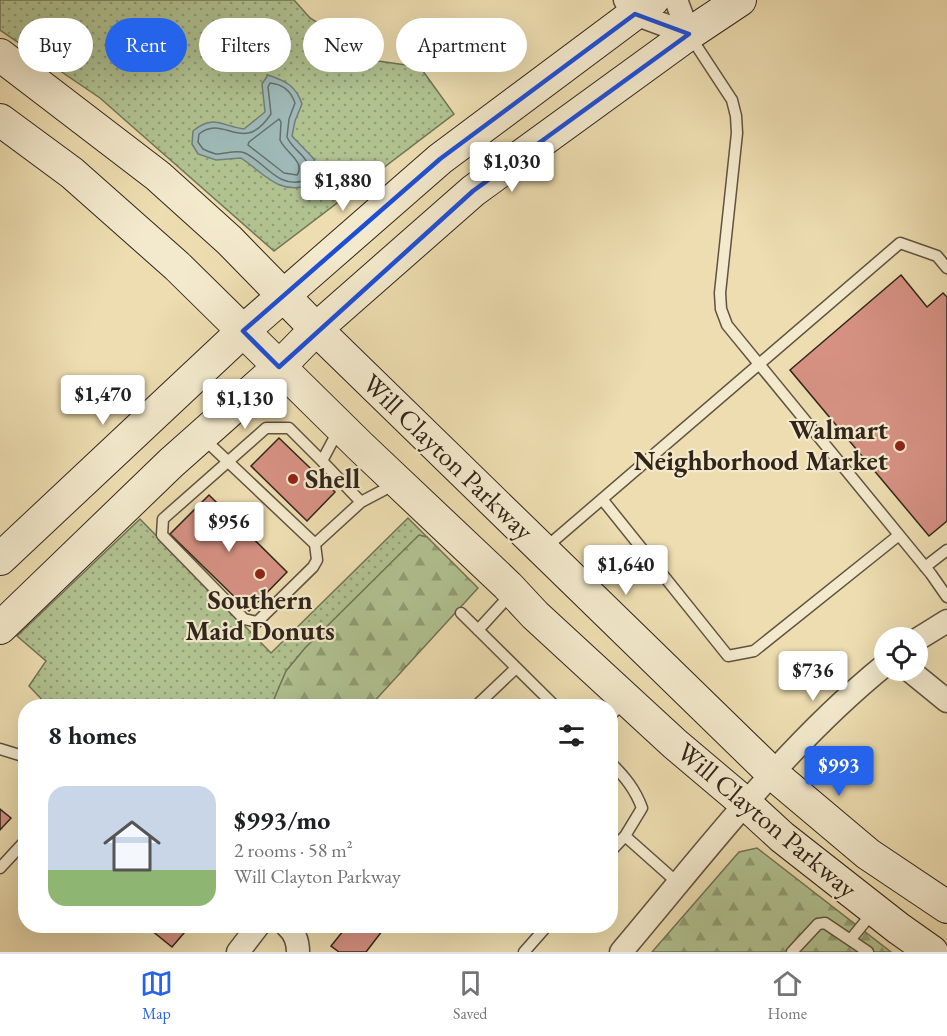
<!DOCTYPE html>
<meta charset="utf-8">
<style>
:root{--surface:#fff;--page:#f6f6f6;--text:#202124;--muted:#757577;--line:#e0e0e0;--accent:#2563eb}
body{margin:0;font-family:"EB Garamond",serif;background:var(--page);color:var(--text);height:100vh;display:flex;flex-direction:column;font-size:22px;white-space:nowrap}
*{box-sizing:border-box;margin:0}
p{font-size:20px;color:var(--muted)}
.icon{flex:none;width:33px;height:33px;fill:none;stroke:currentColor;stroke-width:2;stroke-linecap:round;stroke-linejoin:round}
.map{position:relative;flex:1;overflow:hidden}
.details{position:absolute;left:18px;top:699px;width:600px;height:234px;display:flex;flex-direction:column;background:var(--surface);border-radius:24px;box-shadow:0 6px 24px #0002}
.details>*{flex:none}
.top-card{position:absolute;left:18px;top:18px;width:600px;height:54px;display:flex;gap:12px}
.controls{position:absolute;left:874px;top:627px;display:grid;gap:12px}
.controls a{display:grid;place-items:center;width:54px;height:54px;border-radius:50%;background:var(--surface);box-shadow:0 6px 24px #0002;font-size:30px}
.price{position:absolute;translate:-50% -51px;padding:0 14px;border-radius:6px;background:#fff;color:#222;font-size:20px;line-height:39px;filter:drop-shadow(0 2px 3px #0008)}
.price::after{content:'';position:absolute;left:50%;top:36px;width:18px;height:14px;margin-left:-9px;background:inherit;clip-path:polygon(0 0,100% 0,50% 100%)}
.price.current{background:var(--accent);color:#fff}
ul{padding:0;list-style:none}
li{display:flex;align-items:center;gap:18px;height:150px;padding:0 30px}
li span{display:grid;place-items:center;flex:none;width:168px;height:120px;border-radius:18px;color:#555}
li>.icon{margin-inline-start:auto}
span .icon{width:72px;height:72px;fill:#fffc;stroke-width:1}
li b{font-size:26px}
h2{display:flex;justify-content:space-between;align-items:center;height:72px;padding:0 30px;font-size:26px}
.pill{padding:0 21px;border-radius:27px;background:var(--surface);box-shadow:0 6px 24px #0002;font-size:21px;line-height:54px}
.pill.current{background:var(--accent);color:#fff}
.menu{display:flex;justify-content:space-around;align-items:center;height:84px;border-top:2px solid var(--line);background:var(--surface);font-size:16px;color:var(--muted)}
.menu a{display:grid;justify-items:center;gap:3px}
.menu .current{color:var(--accent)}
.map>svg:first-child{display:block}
</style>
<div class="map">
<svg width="947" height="952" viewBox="0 0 947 952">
<defs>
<pattern id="grass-dots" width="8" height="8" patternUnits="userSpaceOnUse" patternTransform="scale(1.5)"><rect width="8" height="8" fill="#b1c291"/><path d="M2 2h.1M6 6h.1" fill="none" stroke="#919d76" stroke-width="1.8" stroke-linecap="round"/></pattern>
<pattern id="forest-firs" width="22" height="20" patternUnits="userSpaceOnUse" patternTransform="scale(1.5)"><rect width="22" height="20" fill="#b1c291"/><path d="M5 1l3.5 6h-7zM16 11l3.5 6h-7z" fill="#919d76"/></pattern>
</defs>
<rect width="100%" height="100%" fill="#edddb0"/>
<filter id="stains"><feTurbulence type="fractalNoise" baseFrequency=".00333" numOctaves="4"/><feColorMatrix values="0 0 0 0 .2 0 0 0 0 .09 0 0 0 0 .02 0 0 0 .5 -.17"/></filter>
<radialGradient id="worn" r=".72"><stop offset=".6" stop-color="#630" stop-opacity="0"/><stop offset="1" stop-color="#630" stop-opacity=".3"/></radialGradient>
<path fill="url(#grass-dots)" stroke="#717456" stroke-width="1.5" d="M 0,0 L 294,0 L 310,18 L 378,61 L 420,67 L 454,114 L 274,251 L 100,98 L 0,30 Z
M 408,518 L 427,537 L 313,661 L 286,706 L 48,706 L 29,686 L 46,661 L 17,636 L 140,519 L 271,653 Z"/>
<path fill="url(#forest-firs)" stroke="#717456" stroke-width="1.5" d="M 419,535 L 427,537 L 478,588 L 370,706 L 271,706 L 286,671 L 305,648 Z
M 757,848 L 891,952 L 652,952 L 739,852 Z"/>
<path fill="#9eb9b7" stroke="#727e79" stroke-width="1.5" d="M 268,75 C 286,81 296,86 302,104 L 295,121 L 292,136 L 314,159 L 314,173 L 308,186 C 277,194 265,174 241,158 L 216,160 L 198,154 L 192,144 L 193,131 C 213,114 222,126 244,129 L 265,112 L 262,84 Z"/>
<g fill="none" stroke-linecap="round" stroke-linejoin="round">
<path stroke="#686f69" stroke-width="1.5" d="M 270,83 C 282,84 291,91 295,103 L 289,119 L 287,137 C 294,154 319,159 303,181 C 277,188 266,163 245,153 C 236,149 226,154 216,154 C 212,153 207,151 203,149 L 198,142 L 199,134 C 225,113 242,157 271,114 L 268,87 Z
M 279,119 L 281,122 L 280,140 C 285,152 306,162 297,175 L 284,173 L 248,145 L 249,142 Z"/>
</g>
<path fill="#d69183" stroke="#31251b" stroke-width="1.5" d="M 901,275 L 927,307 L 943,293 L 947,297 L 947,521 L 929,536 L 790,370 Z
M 279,438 L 335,492 L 307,521 L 251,466 Z
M 209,495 L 287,572 L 249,611 L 170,534 Z
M 0,809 L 11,818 L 0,830 Z
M 146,926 L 190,926 L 172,947 Z
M 347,926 L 386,926 L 366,952 L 339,952 L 331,946 Z"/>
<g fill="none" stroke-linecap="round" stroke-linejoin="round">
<defs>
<path id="service" d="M 690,36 L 732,100 L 736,116 L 737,133 L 720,293 L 721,309 L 727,325 L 931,574 L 947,597
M 339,429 L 322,461 L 361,502 L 395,484
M 203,438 L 315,544 L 361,502
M 602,499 L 728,656 L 754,651 L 899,535
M 315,544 L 317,560 L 313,567 L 257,622 L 244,619 L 162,535 L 163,519 L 266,428 L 289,428 L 322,461
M 544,549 L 900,243 L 937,256 L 947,268
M 925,567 L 947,550
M 461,613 L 555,706
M 478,630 L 512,593
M 476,706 L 516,668
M 610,716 L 625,701
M 0,749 L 26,757
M 610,762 C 625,777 635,789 642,808 L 625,836 L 679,884
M 610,852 L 625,836
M 0,868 L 26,840
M 469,926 L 481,926
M 851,939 L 873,912
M 524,952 L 547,926
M 792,952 L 818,924 L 825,923 L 868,952"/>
<path id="minor" d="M 625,0 L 635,14 L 689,34
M 676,0 L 689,34
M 918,639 L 947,621
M 909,670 L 947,701
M 287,926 C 295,933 298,941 298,952
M 238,952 L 258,926
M 621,952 C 705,853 784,747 885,665"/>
<path id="secondary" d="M 0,55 L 158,176 L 229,240 L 316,329 L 773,774 L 868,854 L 947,907
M 0,120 L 72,173 L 177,266 L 360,446 L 508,586 L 535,615 L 675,744 L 746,804 L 782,837 L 898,928 L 932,952
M 0,559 L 243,331 L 440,159 L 653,0
M 0,628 L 171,463 L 279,367 L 316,329 L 473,191 L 689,34 L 740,0"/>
</defs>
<use href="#service" stroke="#605340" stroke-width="13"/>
<use href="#minor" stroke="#605340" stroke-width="25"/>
<use href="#secondary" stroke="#31251b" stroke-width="34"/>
<use href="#service" stroke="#f3e9cc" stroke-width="10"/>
<use href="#minor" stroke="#f3e9cc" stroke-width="22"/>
<use href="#secondary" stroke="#f3e9cc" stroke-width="32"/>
</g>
<path fill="none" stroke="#1d4ed8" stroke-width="4.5" stroke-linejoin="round" d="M 635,14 L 689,34 L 473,191 L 279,367 L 243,331 L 440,159 Z"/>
<g fill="#8f2418" stroke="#f3e9cc" stroke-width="2">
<circle cx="900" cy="446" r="6"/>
<circle cx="293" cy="479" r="6"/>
<circle cx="260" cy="574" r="6"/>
</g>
<g text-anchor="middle" stroke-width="4.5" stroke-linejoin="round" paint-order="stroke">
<g font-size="27" font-weight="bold" fill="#31251b" stroke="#f3e9cc" text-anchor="end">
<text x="888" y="439">Walmart<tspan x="888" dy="31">Neighborhood Market</tspan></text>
<text x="305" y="488" text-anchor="start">Shell</text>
<text x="260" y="609" text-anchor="middle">Southern<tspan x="260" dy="31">Maid Donuts</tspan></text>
</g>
<g font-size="27" fill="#31251b" stroke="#f3e9cc">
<text transform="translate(448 457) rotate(44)" y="9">Will Clayton Parkway</text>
<text transform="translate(767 820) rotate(40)" y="9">Will Clayton Parkway</text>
</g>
</g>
<rect width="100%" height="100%" filter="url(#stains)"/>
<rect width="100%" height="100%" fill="url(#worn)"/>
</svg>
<div class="controls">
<a><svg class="icon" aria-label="locate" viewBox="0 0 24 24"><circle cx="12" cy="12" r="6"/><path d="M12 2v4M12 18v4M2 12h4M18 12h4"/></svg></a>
</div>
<b class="price" style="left:512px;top:193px">$1,030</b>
<b class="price" style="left:343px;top:212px">$1,880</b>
<b class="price" style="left:103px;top:426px">$1,470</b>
<b class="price" style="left:245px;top:430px">$1,130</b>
<b class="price" style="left:229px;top:553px">$956</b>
<b class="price" style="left:626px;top:596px">$1,640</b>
<b class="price" style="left:813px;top:702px">$736</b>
<b class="price current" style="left:839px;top:797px">$993</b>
<div class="top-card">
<a class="pill">Buy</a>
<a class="pill current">Rent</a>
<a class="pill">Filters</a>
<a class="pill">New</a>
<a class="pill">Apartment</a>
</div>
<section class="details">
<h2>8 homes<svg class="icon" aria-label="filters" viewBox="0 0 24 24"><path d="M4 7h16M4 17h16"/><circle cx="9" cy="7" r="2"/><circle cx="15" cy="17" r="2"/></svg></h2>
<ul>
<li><span style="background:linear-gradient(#c9d6e8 70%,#8fb573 0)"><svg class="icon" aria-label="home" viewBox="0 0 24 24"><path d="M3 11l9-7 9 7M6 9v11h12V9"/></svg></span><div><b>$993/mo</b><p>2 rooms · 58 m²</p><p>Will Clayton Parkway</p></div></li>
</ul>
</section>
</div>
<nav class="menu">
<a class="current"><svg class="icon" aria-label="map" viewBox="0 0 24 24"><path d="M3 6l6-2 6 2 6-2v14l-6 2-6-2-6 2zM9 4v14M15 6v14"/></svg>Map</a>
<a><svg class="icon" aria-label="saved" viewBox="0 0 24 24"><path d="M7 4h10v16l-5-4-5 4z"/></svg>Saved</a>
<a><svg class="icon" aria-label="home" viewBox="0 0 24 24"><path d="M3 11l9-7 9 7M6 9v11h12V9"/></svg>Home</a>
</nav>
